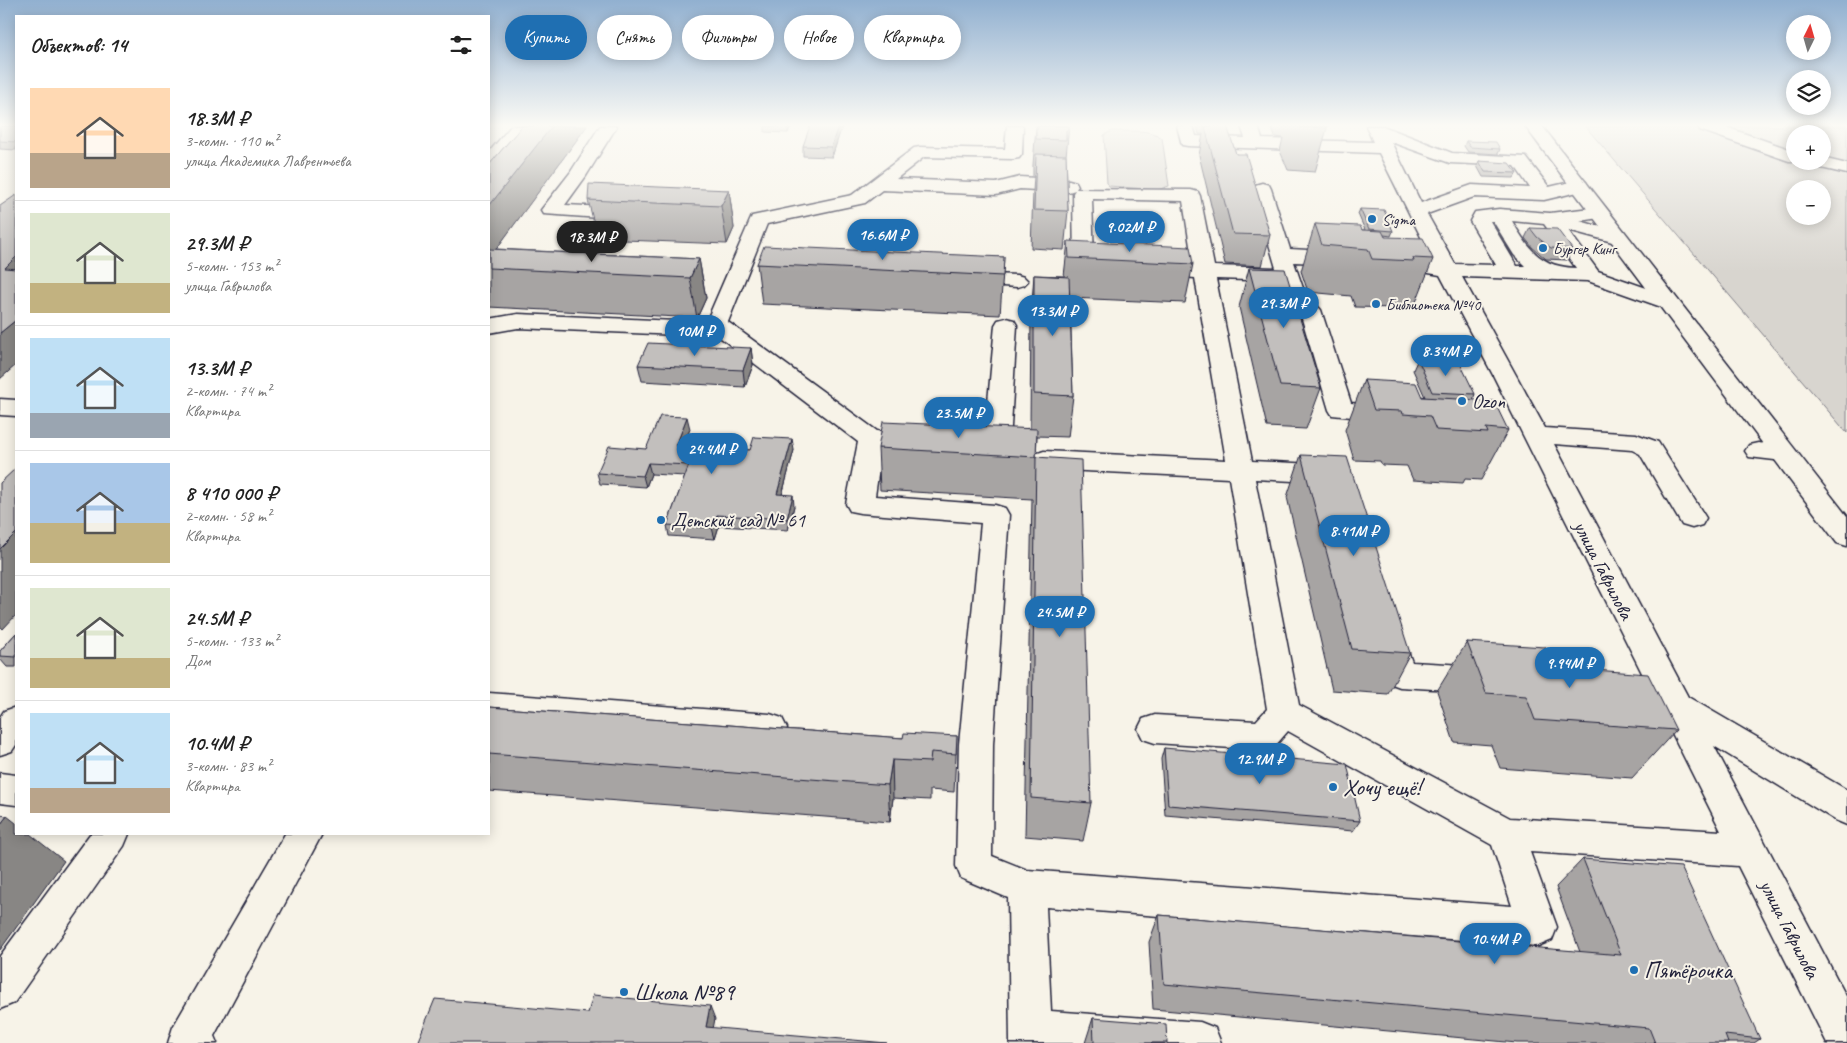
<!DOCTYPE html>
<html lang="ru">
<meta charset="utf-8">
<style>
:root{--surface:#fff;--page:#f2f2f2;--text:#222;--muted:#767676;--line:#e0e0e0;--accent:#1f6fb2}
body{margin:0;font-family:Caveat,sans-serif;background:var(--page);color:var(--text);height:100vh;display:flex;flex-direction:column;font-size:19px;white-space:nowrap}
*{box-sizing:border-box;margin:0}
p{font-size:16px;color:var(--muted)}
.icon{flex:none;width:28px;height:28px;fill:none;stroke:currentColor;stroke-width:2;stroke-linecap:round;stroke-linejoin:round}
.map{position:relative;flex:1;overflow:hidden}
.side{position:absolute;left:15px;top:15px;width:475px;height:820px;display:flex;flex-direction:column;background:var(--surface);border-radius:0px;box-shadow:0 2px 12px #0003}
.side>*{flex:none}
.banner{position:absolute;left:505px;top:15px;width:475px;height:45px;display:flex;gap:10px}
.needle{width:32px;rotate:5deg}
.controls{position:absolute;left:1786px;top:15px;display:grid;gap:10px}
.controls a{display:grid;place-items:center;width:45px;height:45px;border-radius:50%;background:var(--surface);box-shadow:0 2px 12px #0003;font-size:25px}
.price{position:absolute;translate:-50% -42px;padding:0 11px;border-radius:18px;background:var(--accent);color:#fff;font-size:16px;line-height:32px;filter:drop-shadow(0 1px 2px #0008)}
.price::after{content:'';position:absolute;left:50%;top:30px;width:15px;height:11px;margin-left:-8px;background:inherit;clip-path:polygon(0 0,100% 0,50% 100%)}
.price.current{background:#222;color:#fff}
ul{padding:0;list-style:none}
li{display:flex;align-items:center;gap:15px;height:125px;padding:0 15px}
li+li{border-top:1px solid var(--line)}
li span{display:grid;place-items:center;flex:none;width:140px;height:100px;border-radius:0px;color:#555}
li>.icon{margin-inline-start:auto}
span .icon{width:60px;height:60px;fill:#fffc;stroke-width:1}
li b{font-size:21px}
h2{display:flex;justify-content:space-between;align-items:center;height:60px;padding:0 15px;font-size:21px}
.tag{padding:0 18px;border-radius:22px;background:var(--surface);box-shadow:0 2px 12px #0003;font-size:18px;line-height:45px}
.tag.current{background:var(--accent);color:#fff}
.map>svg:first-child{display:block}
</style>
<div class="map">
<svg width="1847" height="1043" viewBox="0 0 1847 1043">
<rect width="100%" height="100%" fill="#f7f3e8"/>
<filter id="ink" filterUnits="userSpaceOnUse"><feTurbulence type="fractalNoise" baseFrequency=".02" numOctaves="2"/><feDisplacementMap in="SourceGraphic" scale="10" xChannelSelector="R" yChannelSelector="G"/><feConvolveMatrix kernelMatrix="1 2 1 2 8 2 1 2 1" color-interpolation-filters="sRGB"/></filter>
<g filter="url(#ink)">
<path fill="#d8d5cf" stroke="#7d7c85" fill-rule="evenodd" d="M 1585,126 L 1847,126 L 1847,433 ZM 1795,134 L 1822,134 L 1822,161 L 1795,161 ZM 1795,189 L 1822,189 L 1822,216 L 1795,216 Z
M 1112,131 C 1127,132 1151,128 1162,138 L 1169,186 L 1157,190 L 1109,186 L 1107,183 L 1104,135 Z"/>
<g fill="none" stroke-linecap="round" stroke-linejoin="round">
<defs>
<path id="minor" d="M 511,126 L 528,126 L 495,167 L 489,168 L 489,152 Z
M 600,126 L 617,126 L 586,176 L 565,205 L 628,208 L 635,210 L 638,214 L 635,218 L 628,220 L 544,214 L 541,210 L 570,173 Z
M 1007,126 L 1023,126 L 1022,154 L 1019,158 L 1013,159 L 924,157 L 896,179 L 996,183 L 1020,177 L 1069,180 L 1076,182 L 1078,186 L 1076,189 L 1191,190 L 1198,192 L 1200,196 L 1214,266 L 1276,268 L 1253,189 L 1255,185 L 1262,183 L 1269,185 L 1271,189 L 1290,249 L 1344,252 L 1351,254 L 1354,258 L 1351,262 L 1344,264 L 1294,262 L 1304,291 L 1321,310 L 1351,403 L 1399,408 L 1402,413 L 1399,418 L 1390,421 L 1332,415 L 1329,410 L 1300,312 L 1283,293 L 1279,281 L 1216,279 L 1252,461 L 1333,465 L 1342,468 L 1346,474 L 1342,480 L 1333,483 L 1255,479 L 1299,705 L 1510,818 L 1721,831 L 1493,375 L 1440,275 L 1394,267 L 1387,265 L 1384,261 L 1387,257 L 1394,255 L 1407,256 L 1433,261 L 1379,153 L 1188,146 L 1182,145 L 1177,126 L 1193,126 L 1196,136 L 1245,138 L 1241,126 L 1258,126 L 1262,139 L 1373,142 L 1366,126 L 1383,126 L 1452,153 L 1526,157 L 1549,187 L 1579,180 L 1586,182 L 1588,186 L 1586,190 L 1544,200 L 1474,197 L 1427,214 L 1455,264 L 1496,265 L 1470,221 L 1475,212 L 1499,209 L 1550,213 L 1598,207 L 1605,209 L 1608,213 L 1605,217 L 1580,221 L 1623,233 L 1626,237 L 1623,241 L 1616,243 L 1568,230 L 1598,271 L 1675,298 L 1678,303 L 1675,308 L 1667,309 L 1588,281 L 1462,277 L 1545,428 L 1636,434 L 1658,442 L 1706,518 L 1702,525 L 1692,528 L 1682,525 L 1640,454 L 1632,450 L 1554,444 L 1688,697 L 1847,790 L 1847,825 L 1835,820 L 1714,746 L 1847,998 L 1847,1043 L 1827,1043 L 1738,866 L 1530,852 L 1557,927 L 1552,940 L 1538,946 L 1046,907 L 1051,1011 L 1200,1022 L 1215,1028 L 1221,1043 L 1010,1043 L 1008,898 L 961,878 L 956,866 L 959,744 L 981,523 L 860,513 L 850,511 L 846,504 L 858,442 L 713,332 L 700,336 L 518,328 L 489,333 L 489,319 L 518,314 L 699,322 L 707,320 L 752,216 L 852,195 L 914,148 L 920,147 L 1005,149 ZM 1391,142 L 1450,163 L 1515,166 L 1530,188 L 1472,185 L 1421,203 ZM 1020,189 L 1069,192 L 1075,190 L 1073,193 L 1074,267 L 1077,271 L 1084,273 L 1103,271 L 1106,267 L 1103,263 L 1094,261 L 1092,199 L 1183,201 L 1193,265 L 1154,264 L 1147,266 L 1144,270 L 1147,274 L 1195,278 L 1226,460 L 1044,451 L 1035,454 L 1031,460 L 1035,466 L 1044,469 L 1229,478 L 1267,709 L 1256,721 L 1155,715 L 1143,719 L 1138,729 L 1143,739 L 1155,743 L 1263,750 L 1275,746 L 1288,731 L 1492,845 L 1512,906 L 1027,870 L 992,856 L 993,744 L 1009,515 L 1005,508 L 995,505 L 875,496 L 882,448 L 898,446 L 902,440 L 898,434 L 877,431 L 728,322 L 767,224 L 865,203 L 882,190 L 996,195 ZM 1490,221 L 1493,221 L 1514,255 L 1525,266 L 1517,266 ZM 1512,221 L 1544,224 L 1576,268 C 1541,267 1529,250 1512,221 Z
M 1698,126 L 1723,126 L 1795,151 L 1795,161 L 1799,161 L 1789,161 L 1700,130 Z
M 1822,158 L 1847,164 L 1847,174 L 1808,165 L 1805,161 L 1822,161 Z
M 966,273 L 1017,275 L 1024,277 L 1028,281 L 1024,285 L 1017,287 L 959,283 L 956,279 L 959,275 Z
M 1006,318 L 1014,320 L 1017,325 L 1010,443 L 1006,449 C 993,452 981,452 968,449 L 964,443 L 968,437 L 985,435 L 995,325 L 998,320 Z
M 0,399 L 16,400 L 16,416 L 0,415 Z
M 1758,443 L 1792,447 L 1796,453 L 1792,459 L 1783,461 L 1749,457 L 1745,451 L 1749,445 Z
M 1388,625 L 1399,628 L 1412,662 L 1483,666 L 1494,670 L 1499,679 L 1494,688 L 1483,692 L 1400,687 L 1389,683 L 1373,637 L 1377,628 Z
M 489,693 L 770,714 L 782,718 L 787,728 L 782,738 L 770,742 L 489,720 Z
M 16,707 L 16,745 L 12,751 L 0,755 L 0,717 L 4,711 Z
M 0,773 L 16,775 L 16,805 L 0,803 Z
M 90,834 L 129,834 L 124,846 L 14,1003 L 0,1009 L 0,956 Z
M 285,834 L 322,834 L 214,1036 L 217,1043 L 168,1043 L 173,1027 Z"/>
<path id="major" d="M 1525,126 L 1542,126 L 1847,516 L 1847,546 L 1837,543 Z"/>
</defs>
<use href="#minor" stroke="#22223b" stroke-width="3"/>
<use href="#major" stroke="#22223b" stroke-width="3"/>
<use href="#minor" fill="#f7f3e8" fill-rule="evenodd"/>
<use href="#major" fill="#f7f3e8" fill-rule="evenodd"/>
</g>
<path fill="#a7a4a3" stroke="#22223b" d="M 0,126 L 16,126 L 16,150 L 0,149 Z
M 522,126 L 587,126 L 496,249 L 699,259 L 706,298 L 697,318 L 489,307 L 489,165 Z
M 765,126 L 791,126 L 788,133 L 765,132 Z
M 842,126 L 832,157 L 803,156 L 803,146 Z
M 1036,126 L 1069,126 L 1066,156 L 1068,211 L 1064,250 L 1031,248 L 1033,191 L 1034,176 L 1033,176 L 1033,165 Z
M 1197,126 L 1227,126 L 1236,154 L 1270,235 L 1262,266 L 1225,264 L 1199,155 L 1203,134 L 1199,134 Z
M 1271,126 L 1327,126 L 1327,128 L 1315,172 L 1288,170 L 1280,151 L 1283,138 L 1275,137 Z
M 1466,141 L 1500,149 L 1498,154 L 1468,152 L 1464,146 Z
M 1479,161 L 1517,173 L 1514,178 L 1483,177 L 1477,166 Z
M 729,190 L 734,228 L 727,244 L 598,239 L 588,200 Z
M 1360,209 L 1393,231 L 1391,236 L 1384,235 L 1385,237 L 1433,259 L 1414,307 L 1397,306 L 1396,308 L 1355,307 L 1351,296 L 1308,292 L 1301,271 L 1315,224 L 1365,230 L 1358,214 Z
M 1530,228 L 1572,249 L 1567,260 L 1546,259 L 1532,247 L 1525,238 Z
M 1068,241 L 1193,264 L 1185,303 L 1070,298 L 1073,396 L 1068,437 L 1037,436 L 1036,457 L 1091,803 L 1083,841 L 1025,836 L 1032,499 L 880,490 L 878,448 L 1030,428 L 1031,315 L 1034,275 L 1064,276 Z
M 1004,257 L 1000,315 L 762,304 L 757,264 Z
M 1249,268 L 1321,388 L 1306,429 L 1267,427 L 1239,307 Z
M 751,348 L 753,365 L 745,387 L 642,381 L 638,365 Z
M 1418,359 L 1475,394 L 1473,400 L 1508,430 L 1481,480 L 1465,479 L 1463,483 L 1413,480 L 1407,466 L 1382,465 L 1380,461 L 1354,460 L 1345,430 L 1364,380 L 1425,397 L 1413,370 Z
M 690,429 L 683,446 L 750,450 L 794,450 L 782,495 L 794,506 L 788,530 L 719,526 L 715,539 L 669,536 L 667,525 L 685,476 L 651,474 L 646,487 L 600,484 L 597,473 L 646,449 Z
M 1301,455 L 1410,653 L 1388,694 L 1332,690 L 1287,497 Z
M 16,633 L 16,667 L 7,667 L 0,659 L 0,651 Z
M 1467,642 L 1554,667 L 1676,730 L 1632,778 L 1500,768 L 1491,745 L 1454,742 L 1437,691 Z
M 489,707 L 903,738 L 957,736 L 954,792 L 930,790 L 930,800 L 893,798 L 890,822 L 489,791 Z
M 1164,748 L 1360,821 L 1353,831 L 1165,815 L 1161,759 Z
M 1583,859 L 1760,1039 L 1754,1043 L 1517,1043 L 1153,1009 L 1149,942 L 1159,915 L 1580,952 L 1556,887 Z
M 1093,1018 L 1167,1043 L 1085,1043 Z"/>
<path fill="#888684" stroke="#22223b" d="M 552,126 L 587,126 L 489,259 L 489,206 Z
M 788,126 L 791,126 L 788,133 Z
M 838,126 L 842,126 L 832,157 L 831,147 Z
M 729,190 L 734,228 L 727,244 L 721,206 Z
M 16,257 L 16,284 L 5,268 Z
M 699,259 L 706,298 L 697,318 L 690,278 Z
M 16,320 L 16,365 L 0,379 L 0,333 Z
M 751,348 L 753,365 L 745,387 L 743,370 Z
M 687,417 L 690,429 L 679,457 L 676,446 Z
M 792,439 L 794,450 L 779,506 L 777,494 Z
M 648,463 L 651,474 L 646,487 L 643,476 Z
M 793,495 L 794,506 L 788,530 L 787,519 Z
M 717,515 L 719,526 L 715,539 L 712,528 Z
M 16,533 L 16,615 L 3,629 L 0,626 L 0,549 Z
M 892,760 L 893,798 L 890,822 L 888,785 Z
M 7,816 L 16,823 L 16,834 L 30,834 L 64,861 L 0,950 L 0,825 Z
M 710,1006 L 715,1019 L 711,1039 L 706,1027 Z"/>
<path fill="#c2bfbd" stroke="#22223b" d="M 0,126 L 16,126 L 16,142 L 0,141 Z
M 522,126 L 552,126 L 489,206 L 489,165 Z
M 810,126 L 838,126 L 831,147 L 803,146 Z
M 1038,126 L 1069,126 L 1069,130 L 1066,130 L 1066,140 L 1036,139 L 1036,129 L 1038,129 Z
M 1209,126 L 1227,126 L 1236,154 L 1246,154 L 1270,235 L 1233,234 L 1205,127 Z
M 1299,126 L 1327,126 L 1327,128 L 1300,127 Z
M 1466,141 L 1496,142 L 1500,149 L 1470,147 Z
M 1036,154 L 1066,155 L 1068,211 L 1034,210 Z
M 1479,161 L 1509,163 L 1517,173 L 1485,172 Z
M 589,184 L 729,190 L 721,206 L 588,200 Z
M 16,195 L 16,257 L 5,268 L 16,269 L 16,320 L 0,333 L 0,206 Z
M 1360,209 L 1384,210 L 1393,231 L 1369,229 Z
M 1315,224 L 1360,226 L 1362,230 L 1382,231 L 1385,237 L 1423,238 L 1433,259 L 1413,258 L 1414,261 L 1372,259 L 1368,249 L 1322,245 Z
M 1530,228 L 1557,229 L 1572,249 L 1551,248 L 1537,237 Z
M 1068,241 L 1190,247 L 1193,264 L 1069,258 Z
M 764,246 L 1004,257 L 1003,276 L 757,264 Z
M 489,249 L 699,259 L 690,278 L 489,268 Z
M 1249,268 L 1285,269 L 1321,388 L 1280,386 Z
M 1034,275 L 1069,277 L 1073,396 L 1034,394 Z
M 648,343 L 751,348 L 743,370 L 638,365 Z
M 1418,359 L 1459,361 L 1475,394 L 1432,392 Z
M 1364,380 L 1416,383 L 1422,397 L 1494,401 L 1508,430 L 1486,428 L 1488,433 L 1436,430 L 1430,416 L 1403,414 L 1402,411 L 1374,410 Z
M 660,416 L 687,417 L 676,446 L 750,450 L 754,437 L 792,439 L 777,494 L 793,495 L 787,519 L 717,515 L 712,528 L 667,525 L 689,465 L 648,463 L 643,476 L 597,473 L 609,446 L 646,449 Z
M 883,422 L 1037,429 L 1036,457 L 878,448 Z
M 1301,455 L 1347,457 L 1410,653 L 1352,649 Z
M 1036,457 L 1081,460 L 1091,803 L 1031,798 Z
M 16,468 L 16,533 L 0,549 L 0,483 Z
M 16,633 L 16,657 L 0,656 L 0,651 Z
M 1467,642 L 1545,647 L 1554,667 L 1648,674 L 1676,730 L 1535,720 L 1526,696 L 1486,693 Z
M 489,707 L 903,738 L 904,733 L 957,736 L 956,754 L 931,752 L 930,762 L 892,760 L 888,785 L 489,754 Z
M 1164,748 L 1347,764 L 1360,821 L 1168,805 Z
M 0,815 L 7,816 L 0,825 Z
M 1583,859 L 1681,867 L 1760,1039 L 1725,1035 L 1728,1043 L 1655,1043 L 1649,1028 L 1164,984 L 1159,915 L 1621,955 Z
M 593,995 L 710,1006 L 706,1027 L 887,1043 L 417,1043 L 435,999 L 588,1013 Z
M 1093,1018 L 1166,1024 L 1167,1043 L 1094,1043 Z"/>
</g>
<linearGradient id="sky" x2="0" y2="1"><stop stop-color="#91b0d0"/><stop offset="0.46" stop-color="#fbfaf5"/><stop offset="1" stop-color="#fbfaf5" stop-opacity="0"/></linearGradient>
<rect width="1847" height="272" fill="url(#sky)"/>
<g fill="#1f6fb2" stroke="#f7f3e8" stroke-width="2">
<circle cx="1372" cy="219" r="5"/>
<circle cx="1543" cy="248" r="5"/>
<circle cx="1376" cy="304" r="5"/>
<circle cx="1462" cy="401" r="5"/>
<circle cx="661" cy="520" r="5"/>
<circle cx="1333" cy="787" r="5"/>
<circle cx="1634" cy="970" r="5"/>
<circle cx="624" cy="992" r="5"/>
</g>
<g text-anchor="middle" stroke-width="4" stroke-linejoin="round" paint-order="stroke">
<g font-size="16" fill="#22223b" stroke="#f7f3e8" text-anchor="start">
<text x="1382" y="225">Sigma</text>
<text x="1553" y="254">Бургер Кинг</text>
<text x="1386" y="310">Библиотека №40</text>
</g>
<g font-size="20" fill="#22223b" stroke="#f7f3e8" text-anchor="start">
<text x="1472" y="408">Ozon</text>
<text x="671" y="527">Детский сад № 61</text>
</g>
<g font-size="20" fill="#22223b" stroke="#f7f3e8">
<text transform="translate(1604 570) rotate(63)" y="7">улица Гаврилова</text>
<text transform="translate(1790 929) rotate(63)" y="7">улица Гаврилова</text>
</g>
<g font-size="24" fill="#22223b" stroke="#f7f3e8" text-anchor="start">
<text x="1343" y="795">Хочу ещё!</text>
<text x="1644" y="978">Пятёрочка</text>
<text x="634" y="1000">Школа №89</text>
</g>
</g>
</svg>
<div class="controls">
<a><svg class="needle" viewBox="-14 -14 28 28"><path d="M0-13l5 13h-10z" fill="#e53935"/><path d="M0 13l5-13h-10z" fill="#767676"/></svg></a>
<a><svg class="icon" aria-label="layers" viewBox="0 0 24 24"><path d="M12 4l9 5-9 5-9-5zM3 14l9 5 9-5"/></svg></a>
<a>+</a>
<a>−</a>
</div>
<b class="price" style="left:1130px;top:253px">9.02M ₽</b>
<b class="price" style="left:883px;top:261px">16.6M ₽</b>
<b class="price current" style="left:592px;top:263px">18.3M ₽</b>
<b class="price" style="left:1284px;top:329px">29.3M ₽</b>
<b class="price" style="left:1053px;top:337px">13.3M ₽</b>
<b class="price" style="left:695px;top:357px">10M ₽</b>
<b class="price" style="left:1446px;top:377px">8.34M ₽</b>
<b class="price" style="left:959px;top:439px">23.5M ₽</b>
<b class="price" style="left:712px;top:475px">24.4M ₽</b>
<b class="price" style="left:1354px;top:557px">8.41M ₽</b>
<b class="price" style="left:1060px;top:638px">24.5M ₽</b>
<b class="price" style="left:1570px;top:689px">9.94M ₽</b>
<b class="price" style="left:1260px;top:785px">12.9M ₽</b>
<b class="price" style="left:1495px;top:965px">10.4M ₽</b>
<div class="banner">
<a class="tag current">Купить</a>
<a class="tag">Снять</a>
<a class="tag">Фильтры</a>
<a class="tag">Новое</a>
<a class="tag">Квартира</a>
</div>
<section class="side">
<h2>Объектов: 14<svg class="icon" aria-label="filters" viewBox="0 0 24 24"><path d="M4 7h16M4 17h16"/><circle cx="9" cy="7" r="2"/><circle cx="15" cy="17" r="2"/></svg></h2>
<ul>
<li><span style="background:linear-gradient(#ffd9b3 65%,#b9a48a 0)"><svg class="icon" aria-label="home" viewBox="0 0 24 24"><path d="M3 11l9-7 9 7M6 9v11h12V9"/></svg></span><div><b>18.3M ₽</b><p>3-комн. · 110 m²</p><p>улица Академика Лаврентьева</p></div></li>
<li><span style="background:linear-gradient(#dfe7d0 70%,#c2b280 0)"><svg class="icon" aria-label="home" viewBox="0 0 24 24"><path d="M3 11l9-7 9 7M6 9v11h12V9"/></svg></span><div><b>29.3M ₽</b><p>5-комн. · 153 m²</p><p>улица Гаврилова</p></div></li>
<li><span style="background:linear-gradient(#bfe0f5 75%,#9aa5b1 0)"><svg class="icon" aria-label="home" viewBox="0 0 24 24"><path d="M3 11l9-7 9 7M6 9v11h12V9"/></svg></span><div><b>13.3M ₽</b><p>2-комн. · 74 m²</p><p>Квартира</p></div></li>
<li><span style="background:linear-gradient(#a9c7e8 60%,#c2b280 0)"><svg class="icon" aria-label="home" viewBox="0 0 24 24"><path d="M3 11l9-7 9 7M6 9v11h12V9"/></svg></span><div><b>8 410 000 ₽</b><p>2-комн. · 58 m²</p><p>Квартира</p></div></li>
<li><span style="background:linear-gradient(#dfe7d0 70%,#c2b280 0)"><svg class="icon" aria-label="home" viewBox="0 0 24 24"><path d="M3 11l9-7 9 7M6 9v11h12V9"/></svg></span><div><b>24.5M ₽</b><p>5-комн. · 133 m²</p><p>Дом</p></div></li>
<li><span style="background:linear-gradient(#bfe0f5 75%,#b9a48a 0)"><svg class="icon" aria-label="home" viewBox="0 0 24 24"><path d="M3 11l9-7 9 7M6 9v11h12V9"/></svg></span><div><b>10.4M ₽</b><p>3-комн. · 83 m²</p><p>Квартира</p></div></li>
</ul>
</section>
</div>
